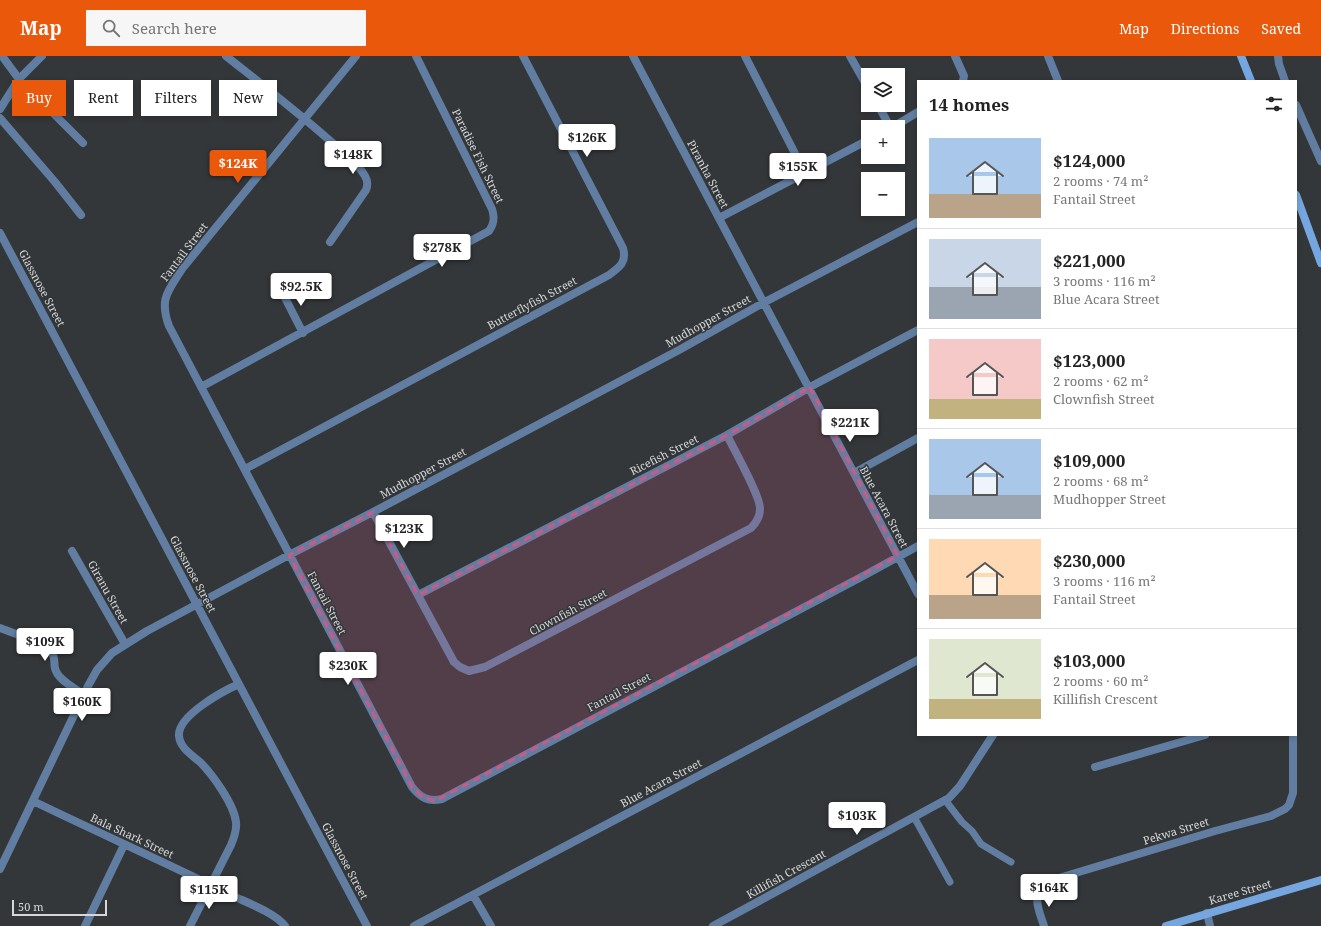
<!DOCTYPE html>
<meta charset="utf-8">
<style>
:root{--surface:#fff;--page:#f6f6f6;--text:#222;--muted:#767676;--line:#e0e0e0;--accent:#ea580c}
body{margin:0;font-family:"Noto Serif",serif;background:var(--page);color:var(--text);height:100vh;display:flex;flex-direction:column;font-size:15px;white-space:nowrap}
*{box-sizing:border-box;margin:0}
p{font-size:13px;color:var(--muted)}
.icon{flex:none;width:22px;height:22px;fill:none;stroke:currentColor;stroke-width:2;stroke-linecap:round;stroke-linejoin:round}
.map{position:relative;flex:1;overflow:hidden}
.drawer{position:absolute;left:917px;top:24px;width:380px;height:656px;display:flex;flex-direction:column;background:var(--surface);border-radius:0px;box-shadow:0 2px 6px #0003}
.drawer>*{flex:none}
.top-card{position:absolute;left:12px;top:24px;width:380px;height:36px;display:flex;gap:8px}
.tools{position:absolute;left:861px;top:12px;display:grid;gap:8px}
.tools a{display:grid;place-items:center;width:44px;height:44px;border-radius:0px;background:var(--surface);box-shadow:0 2px 6px #0003;font-size:20px}
.scale{position:absolute;left:12px;bottom:10px;width:95px;box-sizing:border-box;padding-left:4px;border:2px solid #d5d7d8;border-top:0;font-size:11px;line-height:14px;white-space:nowrap;color:#d5d7d8;-webkit-text-stroke:3px #343739;paint-order:stroke}
.price{position:absolute;translate:-50% -34px;padding:0 9px;border-radius:4px;background:#fff;color:#222;font-size:13px;line-height:26px;filter:drop-shadow(0 1px 2px #0008)}
.price::after{content:'';position:absolute;left:50%;top:24px;width:12px;height:9px;margin-left:-6px;background:inherit;clip-path:polygon(0 0,100% 0,50% 100%)}
.price.current{background:var(--accent);color:#fff}
ul{padding:0;list-style:none}
li{display:flex;align-items:center;gap:12px;height:100px;padding:0 12px}
li+li{border-top:1px solid var(--line)}
li span{display:grid;place-items:center;flex:none;width:112px;height:80px;border-radius:0px;color:#555}
li>.icon{margin-inline-start:auto}
span .icon{width:48px;height:48px;fill:#fffc;stroke-width:1}
li b{font-size:17px}
h2{display:flex;justify-content:space-between;align-items:center;height:48px;padding:0 12px;font-size:17px}
.chip{padding:0 14px;border-radius:0px;background:var(--surface);box-shadow:0 2px 6px #0003;font-size:14px;line-height:36px}
.chip.current{background:var(--accent);color:#fff}
header{display:flex;align-items:center;gap:24px;box-sizing:border-box;height:56px;padding:0 20px;background:var(--accent);color:#fff}
header strong{font-size:19px}
nav{display:flex;gap:22px;margin-inline-start:auto;font-size:14px}
.search{width:280px;height:36px;background:var(--page);display:flex;align-items:center;gap:10px;box-sizing:border-box;padding:0 14px;border-radius:0px;color:var(--muted);font-size:15px}
.map>svg:first-child{display:block}
</style>
<header>
<strong>Map</strong>
<div class="search"><svg class="icon" aria-label="search" viewBox="0 0 24 24"><circle cx="10" cy="10" r="6"/><path d="M15 15l6 6"/></svg>Search here</div>
<nav><a>Map</a><a>Directions</a><a>Saved</a></nav>
</header>
<div class="map">
<svg width="1321" height="870" viewBox="0 0 1321 870">
<rect width="100%" height="100%" fill="#343739"/>
<g fill="none" stroke-linecap="round" stroke-linejoin="round">
<path stroke="#617ea2" stroke-width="7" d="M 945,744 L 962,766 L 972,775 L 981,788 L 1011,806
M 914,761 L 950,826"/>
<path stroke="#617ea2" stroke-width="8" d="M 2,0 L 19,23 L 83,87
M 226,0 C 260,27 295,54 328,83 C 341,94 356,105 365,120 C 368,125 368,129 366,134 L 330,186
M 356,0 L 182,213 C 168,235 159,243 169,270 L 412,731 C 421,742 428,746 442,743 L 865,519 L 918,490
M 633,0 L 918,538
M 745,0 L 805,117
M 850,0 L 868,32
M 955,0 L 964,20 L 963,25
M 1048,0 L 1058,25
M 1278,0 L 1279,8 L 1285,25
M 878,49 L 890,71
M 1296,49 L 1321,105
M 0,53 L 19,23 L 42,0
M 0,62 L 55,126 L 81,159
M 893,71 L 918,56
M 719,162 L 868,84
M 0,177 L 367,870
M 281,234 L 303,277
M 201,331 L 489,175 C 494,168 495,162 492,153 L 416,0
M 245,413 L 609,219 C 620,211 627,206 623,192 L 523,0
M 854,417 L 918,382
M 373,456 L 454,606 L 460,611 L 469,615 L 485,611 L 751,472 C 756,467 760,461 760,453 C 761,441 734,394 727,379
M 72,495 L 125,588
M 418,539 L 727,379 L 810,331 L 918,274
M 0,572 C 13,577 45,587 52,597 C 56,603 53,610 56,615 C 59,624 76,633 84,639
M 1095,711 L 1205,679
M 33,745 C 99,777 167,807 233,840 C 248,847 275,857 285,870
M 0,813 L 88,630 L 97,614 L 112,597 L 147,575 L 289,499 L 373,456 L 679,294 L 763,247 L 918,166
M 473,839 L 491,870
M 1207,857 L 1210,870
M 85,870 L 124,789
M 190,870 L 231,789 C 234,782 237,774 236,766 C 234,748 212,718 200,706 C 192,699 180,692 179,680 C 177,660 223,635 239,628
M 414,870 L 918,604
M 713,870 L 949,742 L 960,730 L 993,679
M 1044,870 C 1038,851 1030,839 1049,825 L 1215,775 L 1271,760 L 1285,753 L 1289,749 L 1293,737 L 1293,679"/>
<path stroke="#76a6df" stroke-width="8" d="M 1241,0 L 1251,25
M 1296,139 L 1321,207
M 1166,870 L 1321,824"/>
</g>
<path fill="#c95b87" fill-opacity="0.2" stroke="#c95b87" stroke-width="3" stroke-dasharray="8 5" stroke-linejoin="round" d="M 810,331 L 898,500 L 435,745 L 422,741 L 412,731 L 289,499 L 373,456 L 418,539 L 727,379 Z"/>
<g text-anchor="middle" stroke-width="3" stroke-linejoin="round" paint-order="stroke">
<g font-size="11" fill="#d5d7d8" stroke="#343739">
<text transform="translate(478 100) rotate(64)" y="4">Paradise Fish Street</text>
<text transform="translate(708 118) rotate(62)" y="4">Piranha Street</text>
<text transform="translate(184 196) rotate(-53)" y="4">Fantail Street</text>
<text transform="translate(42 232) rotate(62)" y="4">Glassnose Street</text>
<text transform="translate(532 247) rotate(-28)" y="4">Butterflyfish Street</text>
<text transform="translate(708 265) rotate(-29)" y="4">Mudhopper Street</text>
<text transform="translate(664 399) rotate(-27)" y="4">Ricefish Street</text>
<text transform="translate(423 417) rotate(-28)" y="4">Mudhopper Street</text>
<text transform="translate(884 451) rotate(62)" y="4">Blue Acara Street</text>
<text transform="translate(193 518) rotate(62)" y="4">Glassnose Street</text>
<text transform="translate(108 536) rotate(61)" y="4">Giranu Street</text>
<text transform="translate(327 547) rotate(62)" y="4">Fantail Street</text>
<text transform="translate(568 556) rotate(-28)" y="4">Clownfish Street</text>
<text transform="translate(619 636) rotate(-28)" y="4">Fantail Street</text>
<text transform="translate(661 727) rotate(-28)" y="4">Blue Acara Street</text>
<text transform="translate(1176 775) rotate(-17)" y="4">Pekwa Street</text>
<text transform="translate(132 780) rotate(25)" y="4">Bala Shark Street</text>
<text transform="translate(345 805) rotate(62)" y="4">Glassnose Street</text>
<text transform="translate(786 818) rotate(-29)" y="4">Killifish Crescent</text>
<text transform="translate(1240 836) rotate(-16)" y="4">Karee Street</text>
</g>
</g>
</svg>
<div class="tools">
<a><svg class="icon" aria-label="layers" viewBox="0 0 24 24"><path d="M12 4l9 5-9 5-9-5zM3 14l9 5 9-5"/></svg></a>
<a>+</a>
<a>−</a>
</div>
<div class="scale">50 m</div>
<b class="price" style="left:587px;top:102px">$126K</b>
<b class="price" style="left:353px;top:119px">$148K</b>
<b class="price current" style="left:238px;top:128px">$124K</b>
<b class="price" style="left:798px;top:131px">$155K</b>
<b class="price" style="left:442px;top:212px">$278K</b>
<b class="price" style="left:301px;top:251px">$92.5K</b>
<b class="price" style="left:850px;top:387px">$221K</b>
<b class="price" style="left:404px;top:493px">$123K</b>
<b class="price" style="left:45px;top:606px">$109K</b>
<b class="price" style="left:348px;top:630px">$230K</b>
<b class="price" style="left:82px;top:666px">$160K</b>
<b class="price" style="left:857px;top:780px">$103K</b>
<b class="price" style="left:1049px;top:852px">$164K</b>
<b class="price" style="left:209px;top:854px">$115K</b>
<div class="top-card">
<a class="chip current">Buy</a>
<a class="chip">Rent</a>
<a class="chip">Filters</a>
<a class="chip">New</a>
</div>
<section class="drawer">
<h2>14 homes<svg class="icon" aria-label="filters" viewBox="0 0 24 24"><path d="M4 7h16M4 17h16"/><circle cx="9" cy="7" r="2"/><circle cx="15" cy="17" r="2"/></svg></h2>
<ul>
<li><span style="background:linear-gradient(#a9c7e8 70%,#b9a48a 0)"><svg class="icon" aria-label="home" viewBox="0 0 24 24"><path d="M3 11l9-7 9 7M6 9v11h12V9"/></svg></span><div><b>$124,000</b><p>2 rooms · 74 m²</p><p>Fantail Street</p></div></li>
<li><span style="background:linear-gradient(#c9d6e8 60%,#9aa5b1 0)"><svg class="icon" aria-label="home" viewBox="0 0 24 24"><path d="M3 11l9-7 9 7M6 9v11h12V9"/></svg></span><div><b>$221,000</b><p>3 rooms · 116 m²</p><p>Blue Acara Street</p></div></li>
<li><span style="background:linear-gradient(#f6c9c9 75%,#c2b280 0)"><svg class="icon" aria-label="home" viewBox="0 0 24 24"><path d="M3 11l9-7 9 7M6 9v11h12V9"/></svg></span><div><b>$123,000</b><p>2 rooms · 62 m²</p><p>Clownfish Street</p></div></li>
<li><span style="background:linear-gradient(#a9c7e8 70%,#9aa5b1 0)"><svg class="icon" aria-label="home" viewBox="0 0 24 24"><path d="M3 11l9-7 9 7M6 9v11h12V9"/></svg></span><div><b>$109,000</b><p>2 rooms · 68 m²</p><p>Mudhopper Street</p></div></li>
<li><span style="background:linear-gradient(#ffd9b3 70%,#b9a48a 0)"><svg class="icon" aria-label="home" viewBox="0 0 24 24"><path d="M3 11l9-7 9 7M6 9v11h12V9"/></svg></span><div><b>$230,000</b><p>3 rooms · 116 m²</p><p>Fantail Street</p></div></li>
<li><span style="background:linear-gradient(#dfe7d0 75%,#c2b280 0)"><svg class="icon" aria-label="home" viewBox="0 0 24 24"><path d="M3 11l9-7 9 7M6 9v11h12V9"/></svg></span><div><b>$103,000</b><p>2 rooms · 60 m²</p><p>Killifish Crescent</p></div></li>
</ul>
</section>
</div>
